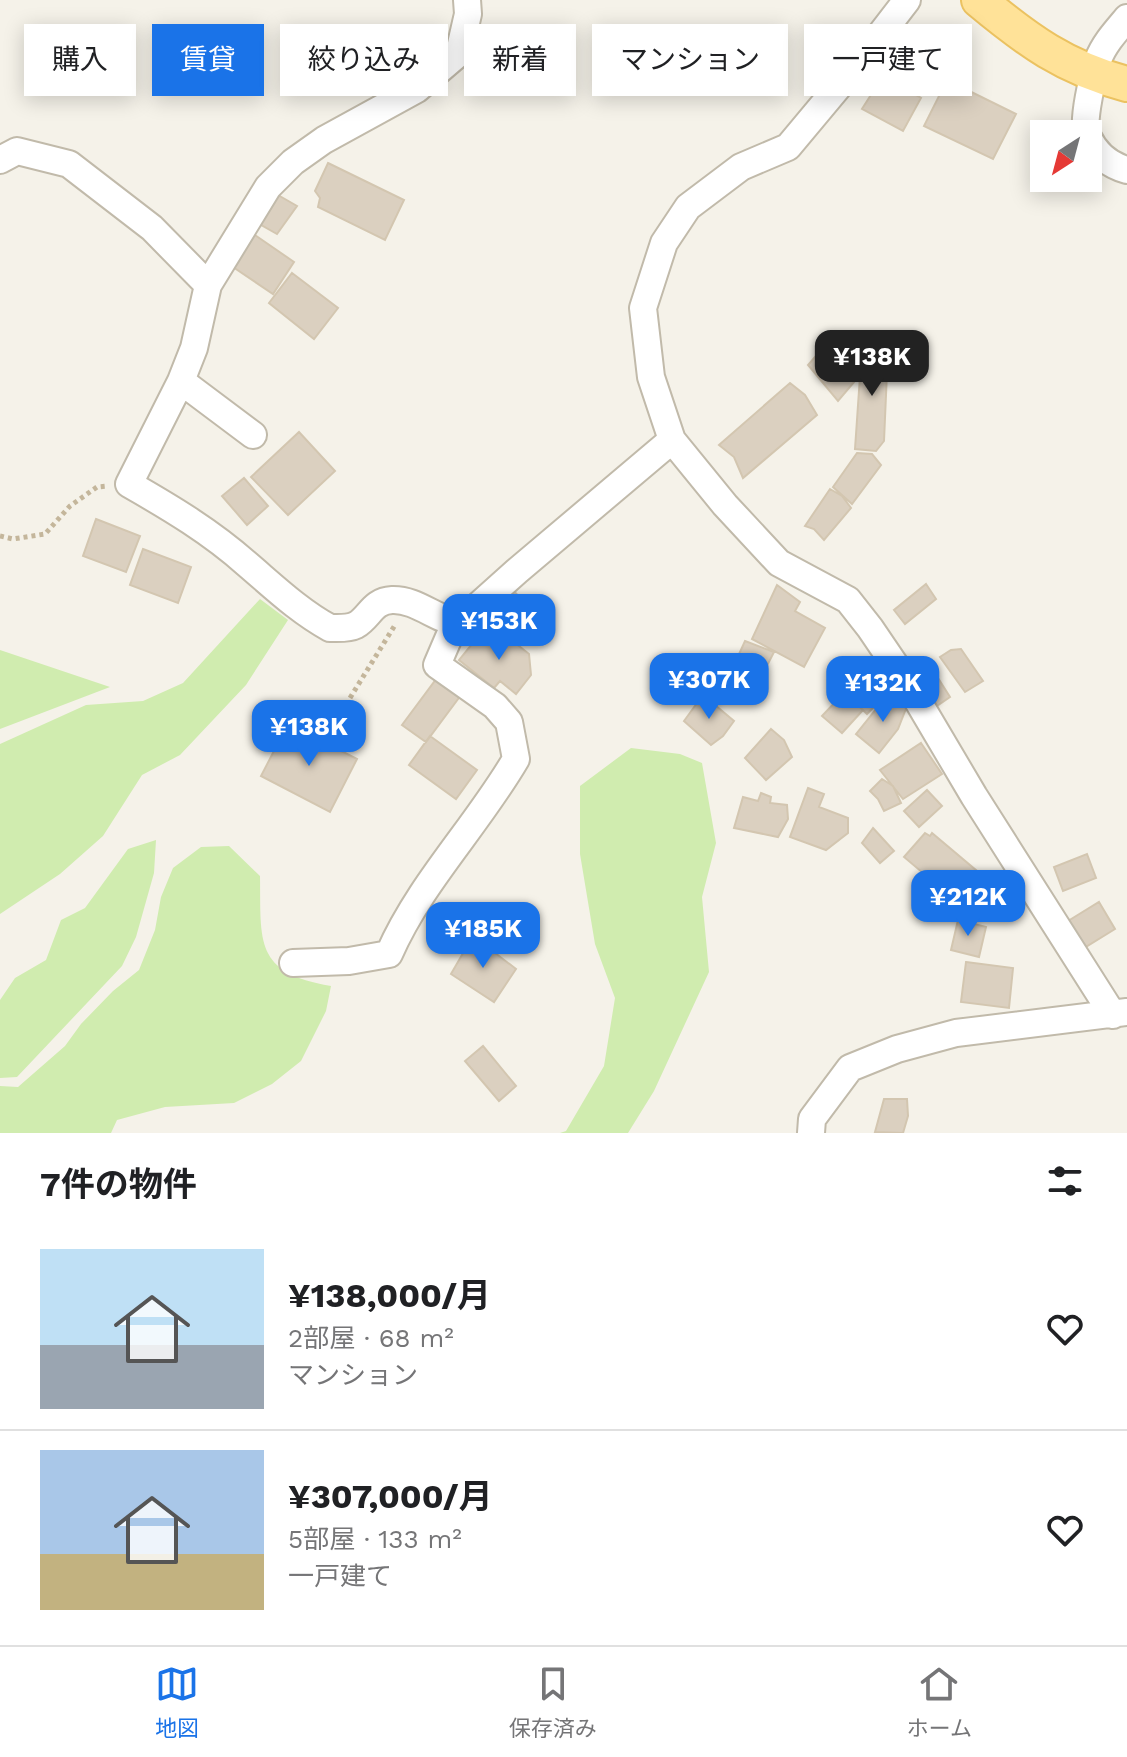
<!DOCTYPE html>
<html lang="ja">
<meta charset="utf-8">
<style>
:root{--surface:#fff;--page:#f2f2f2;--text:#202124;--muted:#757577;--line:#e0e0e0;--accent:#1a73e8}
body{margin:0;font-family:"Work Sans","Noto Sans JP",sans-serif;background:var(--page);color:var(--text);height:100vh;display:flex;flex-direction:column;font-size:30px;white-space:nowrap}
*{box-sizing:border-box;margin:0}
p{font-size:26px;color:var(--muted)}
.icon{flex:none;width:44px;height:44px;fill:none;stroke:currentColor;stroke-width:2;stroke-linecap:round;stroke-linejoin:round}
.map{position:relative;height:1133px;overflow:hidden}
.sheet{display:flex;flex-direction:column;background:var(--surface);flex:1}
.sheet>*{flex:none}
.guide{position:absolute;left:24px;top:24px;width:1080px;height:72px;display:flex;gap:16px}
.needle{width:52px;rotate:216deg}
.fabs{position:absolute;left:1030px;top:120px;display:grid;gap:16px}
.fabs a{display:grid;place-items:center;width:72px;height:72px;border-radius:0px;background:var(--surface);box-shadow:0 4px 20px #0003;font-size:40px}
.price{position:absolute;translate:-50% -68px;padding:0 18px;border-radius:16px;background:var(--accent);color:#fff;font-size:26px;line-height:52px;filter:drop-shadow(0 2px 4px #0008)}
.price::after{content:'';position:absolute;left:50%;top:48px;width:24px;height:18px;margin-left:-12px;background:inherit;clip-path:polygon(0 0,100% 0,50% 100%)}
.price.active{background:#222;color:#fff}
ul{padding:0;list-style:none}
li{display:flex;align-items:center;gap:24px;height:200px;padding:0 40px}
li+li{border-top:2px solid var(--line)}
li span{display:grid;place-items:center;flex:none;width:224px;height:160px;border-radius:0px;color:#555}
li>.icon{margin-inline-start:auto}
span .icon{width:96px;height:96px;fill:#fffc;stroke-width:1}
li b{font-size:34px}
h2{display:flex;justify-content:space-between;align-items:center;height:96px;padding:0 40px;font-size:34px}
.pill{padding:0 28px;border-radius:0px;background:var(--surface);box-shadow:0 4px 20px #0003;font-size:28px;line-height:72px}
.pill.active{background:var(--accent);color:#fff}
.tab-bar{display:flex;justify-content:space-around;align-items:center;height:112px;border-top:2px solid var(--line);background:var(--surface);font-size:22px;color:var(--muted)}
.tab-bar a{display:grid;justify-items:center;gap:4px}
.tab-bar .active{color:var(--accent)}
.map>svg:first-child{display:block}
</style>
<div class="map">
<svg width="1127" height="1133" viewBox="0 0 1127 1133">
<rect width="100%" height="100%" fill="#f5f2e9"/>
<path fill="#d0ecaf" d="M 260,599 L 288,620 L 246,685 L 180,755 L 142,775 L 103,836 L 60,874 L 0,914 L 0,744 L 86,705 L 143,701 L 183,683 Z
M 0,650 L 110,687 L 0,729 Z
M 631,748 L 680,754 L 702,763 L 716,843 L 702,897 L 709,972 L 654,1091 L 628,1133 L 560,1133 L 566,1131 L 604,1066 L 615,998 L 595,944 L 580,854 L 580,786 Z
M 156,840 L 154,873 L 136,937 L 122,966 L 17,1077 L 0,1078 L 0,1000 L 15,978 L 46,960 L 61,920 L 85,908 L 128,849 Z
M 229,846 L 260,876 C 261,942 254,973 331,986 L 326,1011 L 301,1061 L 272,1084 L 234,1103 L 165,1107 L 117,1120 L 111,1133 L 0,1133 L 0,1086 L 18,1087 L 65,1046 L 81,1024 L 113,991 L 139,970 L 155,930 L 161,897 L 173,868 L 201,847 Z"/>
<path fill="#dbd0c0" stroke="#d3c6b0" stroke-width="2" d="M 883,76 L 921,98 L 903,131 L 862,109 Z
M 947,80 L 1016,114 L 993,159 L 924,126 Z
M 328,163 L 404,200 L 385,240 L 318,207 L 320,198 L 315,191 Z
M 271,191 L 297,206 L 277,234 L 256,222 Z
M 252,233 L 294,262 L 273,294 L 230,265 Z
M 292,273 L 338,308 L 314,339 L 269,303 Z
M 827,343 L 855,381 L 838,401 L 808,365 Z
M 885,344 L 888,349 L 884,441 L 876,451 L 855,449 L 862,347 Z
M 790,383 L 805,395 L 817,415 L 743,478 L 734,457 L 719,445 Z
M 299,432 L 335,471 L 288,515 L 251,477 Z
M 857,453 L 872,454 L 881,465 L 852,504 L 833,487 Z
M 244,478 L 268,506 L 247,525 L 222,496 Z
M 830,489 L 842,496 L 851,508 L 824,540 L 814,529 L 805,526 Z
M 96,519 L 140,536 L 126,572 L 83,556 Z
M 143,549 L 191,567 L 178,603 L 130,585 Z
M 926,584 L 936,599 L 905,624 L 894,610 Z
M 777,585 L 800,602 L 795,611 L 825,628 L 804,667 L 752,639 Z
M 511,588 L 532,611 L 510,631 L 489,609 Z
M 500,631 L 529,654 L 531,675 L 516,694 L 500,681 L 494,688 L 459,660 L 481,633 L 491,641 Z
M 745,641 L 774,652 L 755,689 L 729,676 Z
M 961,649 L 983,681 L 965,692 L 940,657 L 951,650 Z
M 876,660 L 898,682 L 867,714 L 844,692 Z
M 933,670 L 950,697 L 931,710 L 914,681 Z
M 437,678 L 461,695 L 426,742 L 402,725 Z
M 844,693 L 863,710 L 842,733 L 822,716 Z
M 703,695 L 734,721 L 723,736 L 711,745 L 684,721 Z
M 895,696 L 907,706 L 898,729 L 879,753 L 856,734 L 877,708 Z
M 288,724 L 357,759 L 330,812 L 261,776 Z
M 771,729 L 784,740 L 792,757 L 766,780 L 745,758 Z
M 430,736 L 477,770 L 456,799 L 409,765 Z
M 921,743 L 942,774 L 903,799 L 880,770 Z
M 882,779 L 893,786 L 901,803 L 884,811 L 878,799 L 870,791 Z
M 808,788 L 824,794 L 819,807 L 848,818 L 848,833 L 826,850 L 790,837 Z
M 927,790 L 942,806 L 919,827 L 904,811 Z
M 761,793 L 771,797 L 770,803 L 787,805 L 788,819 L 778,837 L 734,828 L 743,797 L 758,801 Z
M 873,828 L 894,851 L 880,863 L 862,843 Z
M 925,833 L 930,836 L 932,833 L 977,871 L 954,899 L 904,857 Z
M 1087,854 L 1096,878 L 1063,891 L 1054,867 Z
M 1099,902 L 1115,929 L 1084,948 L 1068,921 Z
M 958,920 L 986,927 L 979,957 L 951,950 Z
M 473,936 L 516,969 L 494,1002 L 451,974 Z
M 966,962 L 1013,968 L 1009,1008 L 961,1002 Z
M 483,1046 L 516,1086 L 499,1101 L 465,1061 Z
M 884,1099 L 907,1099 L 908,1116 L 903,1133 L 875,1132 Z"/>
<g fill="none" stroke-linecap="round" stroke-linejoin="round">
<defs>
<path id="minor" d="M 467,0 L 468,14 L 459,53 L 417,89 L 324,140 L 293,162 L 268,187 L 208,285 L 194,348 L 181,381 L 129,484 C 171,508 211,532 247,564 C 274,587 299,611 330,628 C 338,628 348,629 356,625 C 370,617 372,601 392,600 C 417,599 436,620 459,623 L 517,571 L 672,440
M 907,0 L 864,56 L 788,147 L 741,167 L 688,207 L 664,243 L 643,308 L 651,377 L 672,440 L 725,505 L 779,563 L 848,600 L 870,628 L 906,681 L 974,796 L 1113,1015
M 1087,134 C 1082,121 1093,74 1098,60 C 1104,44 1116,31 1127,18
M 1088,137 C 1096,154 1109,165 1127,170
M 0,160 L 17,151 L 69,164 L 152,228 L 208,285
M 181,381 L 253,435
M 293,963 L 349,961 L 389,954 C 420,883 477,826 516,759 L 509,722 L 495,706 L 437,665 L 455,623
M 811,1133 L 812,1119 L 850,1068 L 897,1049 L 956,1033 L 1127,1012"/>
<path id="major" d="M 979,0 C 1027,40 1065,68 1127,84"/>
</defs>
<use href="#minor" stroke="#c1baaa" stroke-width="30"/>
<use href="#major" stroke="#ebc261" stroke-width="38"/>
<path stroke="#c4b69b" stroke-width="5" stroke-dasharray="4 4" stroke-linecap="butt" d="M 0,536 L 13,539 L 45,534 L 70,506 L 97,487 L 108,486
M 329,732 L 395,625"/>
<use href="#minor" stroke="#fff" stroke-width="26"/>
<use href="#major" stroke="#ffe298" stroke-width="34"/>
</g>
</svg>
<div class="fabs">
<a><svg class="needle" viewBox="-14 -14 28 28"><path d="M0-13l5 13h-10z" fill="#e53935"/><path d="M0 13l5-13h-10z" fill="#757577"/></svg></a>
</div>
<b class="price active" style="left:872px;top:398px">¥138K</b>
<b class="price" style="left:499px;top:662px">¥153K</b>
<b class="price" style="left:709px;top:721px">¥307K</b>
<b class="price" style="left:883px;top:724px">¥132K</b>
<b class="price" style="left:309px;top:768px">¥138K</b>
<b class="price" style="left:968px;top:938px">¥212K</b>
<b class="price" style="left:483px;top:970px">¥185K</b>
<div class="guide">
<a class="pill">購入</a>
<a class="pill active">賃貸</a>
<a class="pill">絞り込み</a>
<a class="pill">新着</a>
<a class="pill">マンション</a>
<a class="pill">一戸建て</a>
</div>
</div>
<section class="sheet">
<h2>7件の物件<svg class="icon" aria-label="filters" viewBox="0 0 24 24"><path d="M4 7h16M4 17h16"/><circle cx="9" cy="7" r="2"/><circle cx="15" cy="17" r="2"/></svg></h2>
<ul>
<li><span style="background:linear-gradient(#bfe0f5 60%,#9aa5b1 0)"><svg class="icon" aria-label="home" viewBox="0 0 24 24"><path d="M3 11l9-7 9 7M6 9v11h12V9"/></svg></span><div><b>¥138,000/月</b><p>2部屋 · 68 m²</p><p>マンション</p></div><svg class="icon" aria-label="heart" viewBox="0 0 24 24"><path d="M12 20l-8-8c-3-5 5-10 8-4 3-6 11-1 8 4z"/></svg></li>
<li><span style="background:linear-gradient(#a9c7e8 65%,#c2b280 0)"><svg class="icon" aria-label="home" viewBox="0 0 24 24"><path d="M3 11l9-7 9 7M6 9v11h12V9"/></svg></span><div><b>¥307,000/月</b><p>5部屋 · 133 m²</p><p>一戸建て</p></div><svg class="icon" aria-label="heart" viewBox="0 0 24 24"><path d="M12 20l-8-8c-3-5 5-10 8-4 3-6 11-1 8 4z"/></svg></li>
</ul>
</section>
<nav class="tab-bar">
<a class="active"><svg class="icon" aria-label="map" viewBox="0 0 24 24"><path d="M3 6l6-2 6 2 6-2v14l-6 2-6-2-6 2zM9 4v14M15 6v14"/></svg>地図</a>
<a><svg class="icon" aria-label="saved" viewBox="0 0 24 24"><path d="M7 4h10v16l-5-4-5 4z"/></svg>保存済み</a>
<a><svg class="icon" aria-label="home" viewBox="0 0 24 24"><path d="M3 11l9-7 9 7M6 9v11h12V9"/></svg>ホーム</a>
</nav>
